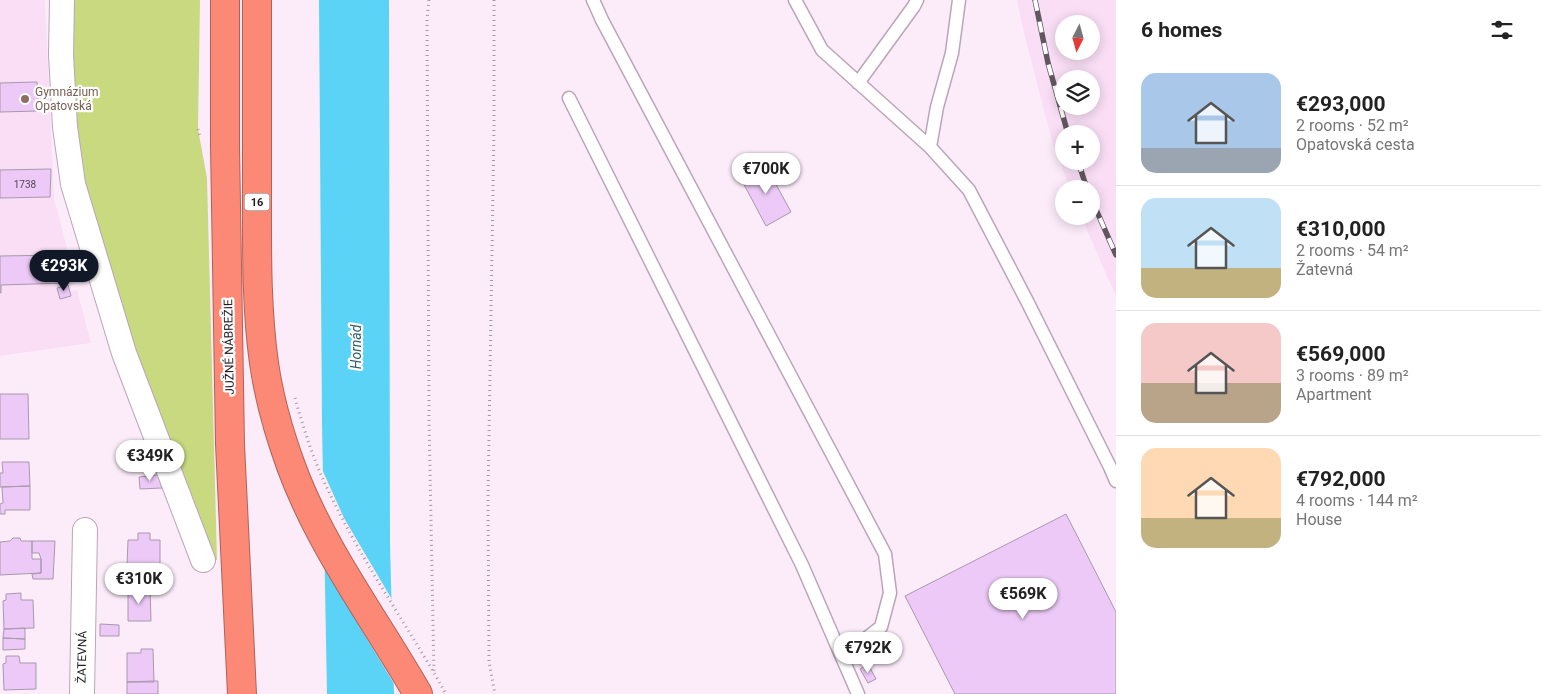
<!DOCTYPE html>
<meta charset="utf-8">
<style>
:root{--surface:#fff;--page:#f2f2f2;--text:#222;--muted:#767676;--line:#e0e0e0;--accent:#111827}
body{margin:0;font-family:Roboto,sans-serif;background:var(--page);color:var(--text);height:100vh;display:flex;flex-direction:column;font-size:19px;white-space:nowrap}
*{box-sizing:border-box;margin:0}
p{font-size:16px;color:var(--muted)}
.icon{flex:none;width:28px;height:28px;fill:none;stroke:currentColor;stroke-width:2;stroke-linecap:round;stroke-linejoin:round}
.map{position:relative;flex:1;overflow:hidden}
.side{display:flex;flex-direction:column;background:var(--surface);width:425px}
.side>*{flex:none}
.needle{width:32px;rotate:186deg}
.fabs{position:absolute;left:1055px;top:15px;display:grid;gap:10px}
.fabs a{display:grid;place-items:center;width:45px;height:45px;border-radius:50%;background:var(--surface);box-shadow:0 2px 12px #0003;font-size:25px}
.price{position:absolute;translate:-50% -42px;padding:0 11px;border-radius:18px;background:#fff;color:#222;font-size:16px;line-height:32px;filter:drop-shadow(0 1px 2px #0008)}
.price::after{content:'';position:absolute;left:50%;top:30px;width:15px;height:11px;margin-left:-8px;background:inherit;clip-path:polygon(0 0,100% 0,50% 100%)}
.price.selected{background:var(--accent);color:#fff}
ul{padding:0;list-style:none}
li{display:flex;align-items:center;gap:15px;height:125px;padding:0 25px}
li+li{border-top:1px solid var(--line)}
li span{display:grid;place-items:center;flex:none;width:140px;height:100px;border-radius:15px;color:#555}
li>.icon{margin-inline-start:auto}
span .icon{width:60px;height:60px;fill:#fffc;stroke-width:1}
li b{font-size:21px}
h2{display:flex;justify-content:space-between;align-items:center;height:60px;padding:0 25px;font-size:21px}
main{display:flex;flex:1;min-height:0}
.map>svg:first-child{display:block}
</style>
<main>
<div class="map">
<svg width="1116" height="694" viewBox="0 0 1116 694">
<rect width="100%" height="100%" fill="#fcecfa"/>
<path fill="#f9def5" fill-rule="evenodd" d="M 0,0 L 45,0 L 54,198 L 76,284 L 68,286 L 70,291 L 77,290 L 91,343 L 0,356 Z
M 1017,0 L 1116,0 L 1116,297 L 1081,216 L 1091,216 L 1091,189 L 1070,189 L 1052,141 L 1023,29 ZM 1064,24 L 1091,24 L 1091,51 L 1064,51 ZM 1064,79 L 1091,79 L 1091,106 L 1064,106 ZM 1064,134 L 1091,134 L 1091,161 L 1064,161 Z"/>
<path fill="#c8d97f" d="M 62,0 L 200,0 L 198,129 L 207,178 L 217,560 L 203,560 L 86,228 Z"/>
<path fill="#5bd3f7" d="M 319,0 L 389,0 L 390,544 L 394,694 L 327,694 L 322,424 Z"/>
<path fill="#fcecfa" d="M 321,467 L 344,518 L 394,603 L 396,687 L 323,566 Z"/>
<path fill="#ecc9f6" stroke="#a899ad" d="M 37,82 L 39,111 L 0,112 L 0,83 Z
M 765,164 L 791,212 L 766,226 L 740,177 Z
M 51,169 L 50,197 L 0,198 L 0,170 Z
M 63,255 L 65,283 L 1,285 L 1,293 L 0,293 L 0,256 Z
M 68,285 L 71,296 L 60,299 L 57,288 Z
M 0,394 L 28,394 L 29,439 L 0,439 Z
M 2,462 L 29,462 L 30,486 L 0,487 L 0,473 L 3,473 Z
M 158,475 L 162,488 L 140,489 L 139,477 Z
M 30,486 L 30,510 L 5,510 L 5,514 L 0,514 L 0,504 L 3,503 L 2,487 Z
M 1066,514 L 1116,612 L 1116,694 L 955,694 L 905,596 Z
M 138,533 L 150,533 L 150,540 L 160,540 L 160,567 L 127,567 L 128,540 L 138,540 Z
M 13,538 L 20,538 L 21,541 L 32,541 L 32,559 L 41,559 L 41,573 L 0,575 L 0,542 L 10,541 Z
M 32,541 L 55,541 L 53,579 L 33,579 L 32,574 L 41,573 L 41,559 L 39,553 L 32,553 Z
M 127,567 L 160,567 L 160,575 L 127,574 Z
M 128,589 L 150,589 L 151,621 L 128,621 Z
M 21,593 L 21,600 L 33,600 L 34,628 L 4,629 L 3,601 L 6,600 L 6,594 Z
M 100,624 L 119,625 L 119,636 L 100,636 Z
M 25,628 L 25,639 L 3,638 L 4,629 Z
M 3,638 L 25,639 L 25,649 L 3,650 Z
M 141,649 L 153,649 L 154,682 L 127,682 L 127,653 L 141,653 Z
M 6,656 L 19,656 L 20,663 L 36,663 L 36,689 L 4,690 L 3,664 L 6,663 Z
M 868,664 L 876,679 L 868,683 L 860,669 Z
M 154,681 L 158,681 L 158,694 L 127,694 L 127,682 Z"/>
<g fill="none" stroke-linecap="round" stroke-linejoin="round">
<defs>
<path id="lane" d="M 593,0 L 602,20 L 885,554 L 890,593 L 881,627 L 842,657
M 795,0 L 822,50 L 930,147 L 969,190 L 1027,301 L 1110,467 L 1116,481
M 858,83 L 914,6 L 917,0
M 569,98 L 802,565 L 858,694
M 930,147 L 937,107 L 952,53 L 959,0"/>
<path id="street" d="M 62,0 L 61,55 L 65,127 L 73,184 L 124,353 L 203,560
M 82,694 L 85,530"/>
<path id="highway" d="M 225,0 L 225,146 L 230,444 L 242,694
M 257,0 C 257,63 257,126 257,189 C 257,247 256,306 264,363 C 269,398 279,433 291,466 C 321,548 375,619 418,694"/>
</defs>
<use href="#lane" stroke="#baa6b7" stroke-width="15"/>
<use href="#street" stroke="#baa6b7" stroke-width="26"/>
<use href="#highway" stroke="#af6258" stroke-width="30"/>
<path stroke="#a497a3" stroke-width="3" stroke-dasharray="1 4" stroke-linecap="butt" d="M 429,0 L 427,19 L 429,418 L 434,674
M 494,0 L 494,126 L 488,499 L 489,662 L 495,694
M 198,129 L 200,137"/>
<use href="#lane" stroke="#fff" stroke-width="12"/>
<use href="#street" stroke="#fff" stroke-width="24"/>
<use href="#highway" stroke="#fb8975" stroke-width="28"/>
<defs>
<path id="rail" d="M 1035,0 L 1048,63 L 1068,134
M 1078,161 L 1087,189
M 1091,198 L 1116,255"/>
</defs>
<use href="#rail" stroke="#605760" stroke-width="5.5"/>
<use href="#rail" stroke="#fff" stroke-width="4" stroke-dasharray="11" stroke-linecap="butt"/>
<path stroke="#a497a3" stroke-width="3" stroke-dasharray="1 4" stroke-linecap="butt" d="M 295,398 C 304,430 314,462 329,492 C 362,562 408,626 446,694"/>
</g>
<circle fill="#8d6e63" stroke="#fff" stroke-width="2" cx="25" cy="99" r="5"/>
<g text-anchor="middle" stroke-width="4.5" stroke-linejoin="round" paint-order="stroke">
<g font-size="10" fill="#544656">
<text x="25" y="188">1738</text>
</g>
<rect fill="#fff" stroke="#645f64" stroke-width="1" x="244.5" y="193.5" width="25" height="17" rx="4"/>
<g font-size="11" font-weight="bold" fill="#211a21">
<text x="257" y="206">16</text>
</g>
<g font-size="12" fill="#785e54" stroke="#fff" text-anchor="start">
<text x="35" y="96">Gymnázium<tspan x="35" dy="14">Opatovská</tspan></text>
</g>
<g font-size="12" fill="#211a21" stroke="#fff">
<text transform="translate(229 347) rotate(-91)" y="4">JUŽNÉ NÁBREŽIE</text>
<text transform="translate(82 657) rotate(-89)" y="4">ŽATEVNÁ</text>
</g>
<g font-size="14" font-style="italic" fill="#2c5e6d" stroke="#fff">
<text transform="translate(356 347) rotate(-90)" y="5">Hornád</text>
</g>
</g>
</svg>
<div class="fabs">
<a><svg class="needle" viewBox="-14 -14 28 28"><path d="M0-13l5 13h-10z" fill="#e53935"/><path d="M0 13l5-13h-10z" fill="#767676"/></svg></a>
<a><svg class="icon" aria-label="layers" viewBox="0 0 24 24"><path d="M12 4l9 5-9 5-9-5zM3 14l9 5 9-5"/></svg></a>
<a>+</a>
<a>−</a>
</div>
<b class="price" style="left:766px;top:195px">€700K</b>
<b class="price selected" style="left:64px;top:292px">€293K</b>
<b class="price" style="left:150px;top:482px">€349K</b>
<b class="price" style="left:139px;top:605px">€310K</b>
<b class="price" style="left:1023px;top:620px">€569K</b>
<b class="price" style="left:868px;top:674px">€792K</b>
</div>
<section class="side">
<h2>6 homes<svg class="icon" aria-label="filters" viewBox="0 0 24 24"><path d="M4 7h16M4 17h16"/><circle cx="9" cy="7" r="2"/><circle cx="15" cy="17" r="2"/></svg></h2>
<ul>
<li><span style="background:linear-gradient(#a9c7e8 75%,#9aa5b1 0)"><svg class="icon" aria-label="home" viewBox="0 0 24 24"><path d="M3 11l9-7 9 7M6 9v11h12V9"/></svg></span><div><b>€293,000</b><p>2 rooms · 52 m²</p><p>Opatovská cesta</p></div></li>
<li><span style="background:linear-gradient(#bfe0f5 70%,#c2b280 0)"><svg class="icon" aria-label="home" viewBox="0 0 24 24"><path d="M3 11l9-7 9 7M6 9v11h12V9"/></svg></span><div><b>€310,000</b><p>2 rooms · 54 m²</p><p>Žatevná</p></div></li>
<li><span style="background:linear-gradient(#f6c9c9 60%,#b9a48a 0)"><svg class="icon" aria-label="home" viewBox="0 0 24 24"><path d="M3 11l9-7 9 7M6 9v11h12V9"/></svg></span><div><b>€569,000</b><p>3 rooms · 89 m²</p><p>Apartment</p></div></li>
<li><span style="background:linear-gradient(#ffd9b3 70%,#c2b280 0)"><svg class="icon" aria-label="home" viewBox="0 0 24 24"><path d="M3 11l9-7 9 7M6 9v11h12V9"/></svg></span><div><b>€792,000</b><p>4 rooms · 144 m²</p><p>House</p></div></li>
</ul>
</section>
</main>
